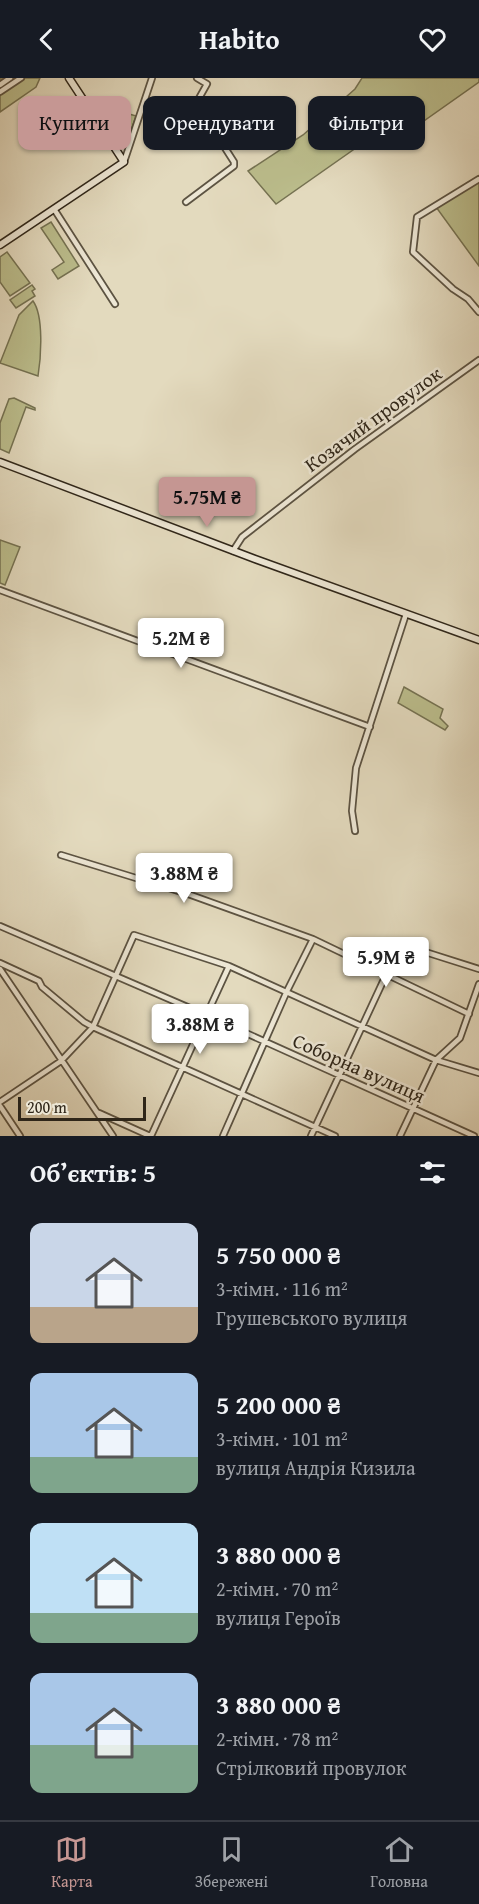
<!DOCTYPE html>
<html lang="uk">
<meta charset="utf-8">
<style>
:root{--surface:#171b24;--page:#242831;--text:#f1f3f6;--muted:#9ea1a6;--line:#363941;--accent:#c59692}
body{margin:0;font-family:"Gentium Book Plus",serif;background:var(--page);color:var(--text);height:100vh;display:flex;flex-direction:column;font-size:22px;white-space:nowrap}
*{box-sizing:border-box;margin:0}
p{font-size:20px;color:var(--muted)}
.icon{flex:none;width:33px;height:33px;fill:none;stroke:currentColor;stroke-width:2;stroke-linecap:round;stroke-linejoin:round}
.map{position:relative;height:1058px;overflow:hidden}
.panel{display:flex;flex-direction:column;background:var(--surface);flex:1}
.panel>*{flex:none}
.guide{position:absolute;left:18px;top:18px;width:444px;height:54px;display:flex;gap:12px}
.scale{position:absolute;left:18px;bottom:15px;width:128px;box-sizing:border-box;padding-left:6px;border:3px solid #2f2619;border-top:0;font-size:16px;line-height:21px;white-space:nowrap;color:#2f2619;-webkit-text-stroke:4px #ede7d5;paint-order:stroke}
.price{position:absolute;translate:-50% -51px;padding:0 14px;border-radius:6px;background:#fff;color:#222;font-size:20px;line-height:39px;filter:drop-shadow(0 2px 3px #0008)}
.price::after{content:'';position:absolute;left:50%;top:36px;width:18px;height:14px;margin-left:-9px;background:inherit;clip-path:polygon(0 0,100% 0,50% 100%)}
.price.on{background:var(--accent);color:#111}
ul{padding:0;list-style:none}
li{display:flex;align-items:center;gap:18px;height:150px;padding:0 30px}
li span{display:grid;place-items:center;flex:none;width:168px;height:120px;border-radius:12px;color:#555}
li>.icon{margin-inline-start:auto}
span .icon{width:72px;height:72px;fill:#fffc;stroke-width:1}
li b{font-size:26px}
h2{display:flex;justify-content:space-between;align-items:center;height:72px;padding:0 30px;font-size:26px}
.tag{padding:0 21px;border-radius:12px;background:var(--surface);box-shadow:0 2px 4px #0004;font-size:21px;line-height:54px}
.tag.on{background:var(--accent);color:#111}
header{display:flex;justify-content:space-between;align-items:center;height:78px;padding:0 30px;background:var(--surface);font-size:27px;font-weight:700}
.dock{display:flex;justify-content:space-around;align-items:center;height:84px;border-top:2px solid var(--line);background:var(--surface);font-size:16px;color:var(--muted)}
.dock a{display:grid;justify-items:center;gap:3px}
.dock .on{color:var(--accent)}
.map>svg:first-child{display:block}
</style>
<header><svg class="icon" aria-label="back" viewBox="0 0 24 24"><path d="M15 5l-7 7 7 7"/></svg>Habito<svg class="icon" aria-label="heart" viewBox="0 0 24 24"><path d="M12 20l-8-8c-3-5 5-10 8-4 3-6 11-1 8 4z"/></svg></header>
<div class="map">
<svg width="479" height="1058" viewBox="0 0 479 1058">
<rect width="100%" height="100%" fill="#e3dabe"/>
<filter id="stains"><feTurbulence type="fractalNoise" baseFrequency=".00333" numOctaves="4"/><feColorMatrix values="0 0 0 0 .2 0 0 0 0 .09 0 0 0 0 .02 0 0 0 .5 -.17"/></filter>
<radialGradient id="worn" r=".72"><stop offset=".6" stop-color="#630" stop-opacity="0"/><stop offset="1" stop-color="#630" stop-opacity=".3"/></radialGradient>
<path fill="#bbbd8c" stroke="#757252" stroke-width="1.5" d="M 0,0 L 40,0 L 36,9 L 0,34 Z
M 362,0 L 479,0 L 479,4 L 394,64 L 383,51 L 276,126 L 248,93 L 303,57 L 355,11 Z
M 106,29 L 136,38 L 125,70 L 100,33 Z
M 479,103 L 479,188 L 436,129 Z
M 51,144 L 79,188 L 58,201 L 52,192 L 64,184 L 41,150 Z
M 7,174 L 30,205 L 10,218 L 0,204 L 0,179 Z
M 32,207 L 35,211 L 32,213 L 35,218 L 16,230 L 10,222 Z
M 33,223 C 44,238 41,280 38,298 L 0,285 L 19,237 Z
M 14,320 L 35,330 L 35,332 L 26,329 L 9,375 L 0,371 L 0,345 L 9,321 Z
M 0,462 L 20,469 L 5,507 L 0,505 Z
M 404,609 L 443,631 L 440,640 L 448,648 L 445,652 L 398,625 Z"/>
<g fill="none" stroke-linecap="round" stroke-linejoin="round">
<defs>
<path id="street" d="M 0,7 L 10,0
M 0,14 L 21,0
M 124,84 L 152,0
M 479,101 L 417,139 L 413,174 L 453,211 L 468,221 L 479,234
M 186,124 L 234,88 L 234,84 L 195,23 L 198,22 L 207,6 L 197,0
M 54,131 L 115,226
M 233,473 L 242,459 L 355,371 L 479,282
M 0,512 L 370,649
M 355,753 L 352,733 L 356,690 L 406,536
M 61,777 L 188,816 L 313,861 L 469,936
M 0,848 L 206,937 L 474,1058
M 419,872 L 479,891
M 0,885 L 39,903 L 42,909 L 84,944 L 93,949 L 335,1058
M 0,891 L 113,1058
M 0,1024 L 61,983 L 93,949 L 134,857 L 229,888 L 436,982 L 479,995
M 0,1028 L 20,1058
M 99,1035 L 150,1058
M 151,1058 L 229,888
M 223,1058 L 287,913 L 313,861
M 311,1058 L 386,897
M 400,1058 L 436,982 L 460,960 L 479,906"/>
<path id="secondary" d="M 0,167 L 124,84 L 69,0
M 0,384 L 255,481 L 479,562"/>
</defs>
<use href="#street" stroke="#5c5342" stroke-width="8"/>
<use href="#secondary" stroke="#2f2619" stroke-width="9"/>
<use href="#street" stroke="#ede7d5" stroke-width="4.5"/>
<use href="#secondary" stroke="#ede7d5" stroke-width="6"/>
</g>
<g text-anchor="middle" stroke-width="5" stroke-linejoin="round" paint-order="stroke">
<g font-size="20" fill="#2f2619" stroke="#ede7d5">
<text transform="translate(373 341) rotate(-36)" y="7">Козачий провулок</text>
<text transform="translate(359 990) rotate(24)" y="7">Соборна вулиця</text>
</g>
</g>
<rect width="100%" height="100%" filter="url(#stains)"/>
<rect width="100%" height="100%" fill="url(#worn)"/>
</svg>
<div class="scale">200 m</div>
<b class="price on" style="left:207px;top:450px">5.75M ₴</b>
<b class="price" style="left:181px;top:591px">5.2M ₴</b>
<b class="price" style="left:184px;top:826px">3.88M ₴</b>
<b class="price" style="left:386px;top:910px">5.9M ₴</b>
<b class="price" style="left:200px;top:977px">3.88M ₴</b>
<div class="guide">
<a class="tag on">Купити</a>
<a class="tag">Орендувати</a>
<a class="tag">Фільтри</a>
</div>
</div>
<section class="panel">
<h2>Об’єктів: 5<svg class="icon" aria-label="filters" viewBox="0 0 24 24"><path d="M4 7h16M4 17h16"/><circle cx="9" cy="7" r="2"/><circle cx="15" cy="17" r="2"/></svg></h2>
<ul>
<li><span style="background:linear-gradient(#c9d6e8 70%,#b9a48a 0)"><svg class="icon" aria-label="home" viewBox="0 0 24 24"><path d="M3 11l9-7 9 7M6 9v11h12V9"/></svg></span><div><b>5 750 000 ₴</b><p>3-кімн. · 116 m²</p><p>Грушевського вулиця</p></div></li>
<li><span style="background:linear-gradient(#a9c7e8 70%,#7fa58c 0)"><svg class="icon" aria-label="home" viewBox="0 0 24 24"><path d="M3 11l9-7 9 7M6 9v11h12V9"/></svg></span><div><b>5 200 000 ₴</b><p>3-кімн. · 101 m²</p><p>вулиця Андрія Кизила</p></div></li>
<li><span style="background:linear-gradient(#bfe0f5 75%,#7fa58c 0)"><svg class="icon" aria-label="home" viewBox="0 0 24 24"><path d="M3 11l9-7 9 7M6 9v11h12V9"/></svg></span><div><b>3 880 000 ₴</b><p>2-кімн. · 70 m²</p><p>вулиця Героїв</p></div></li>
<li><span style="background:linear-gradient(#a9c7e8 60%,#7fa58c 0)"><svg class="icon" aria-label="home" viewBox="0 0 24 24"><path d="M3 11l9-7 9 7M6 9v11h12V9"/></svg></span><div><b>3 880 000 ₴</b><p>2-кімн. · 78 m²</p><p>Стрілковий провулок</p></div></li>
</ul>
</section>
<nav class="dock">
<a class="on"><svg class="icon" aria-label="map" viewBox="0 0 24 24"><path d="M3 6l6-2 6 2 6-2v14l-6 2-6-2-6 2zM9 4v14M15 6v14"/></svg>Карта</a>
<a><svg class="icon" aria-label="saved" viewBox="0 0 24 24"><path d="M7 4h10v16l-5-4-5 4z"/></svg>Збережені</a>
<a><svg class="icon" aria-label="home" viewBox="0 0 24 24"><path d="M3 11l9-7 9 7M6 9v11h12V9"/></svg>Головна</a>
</nav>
